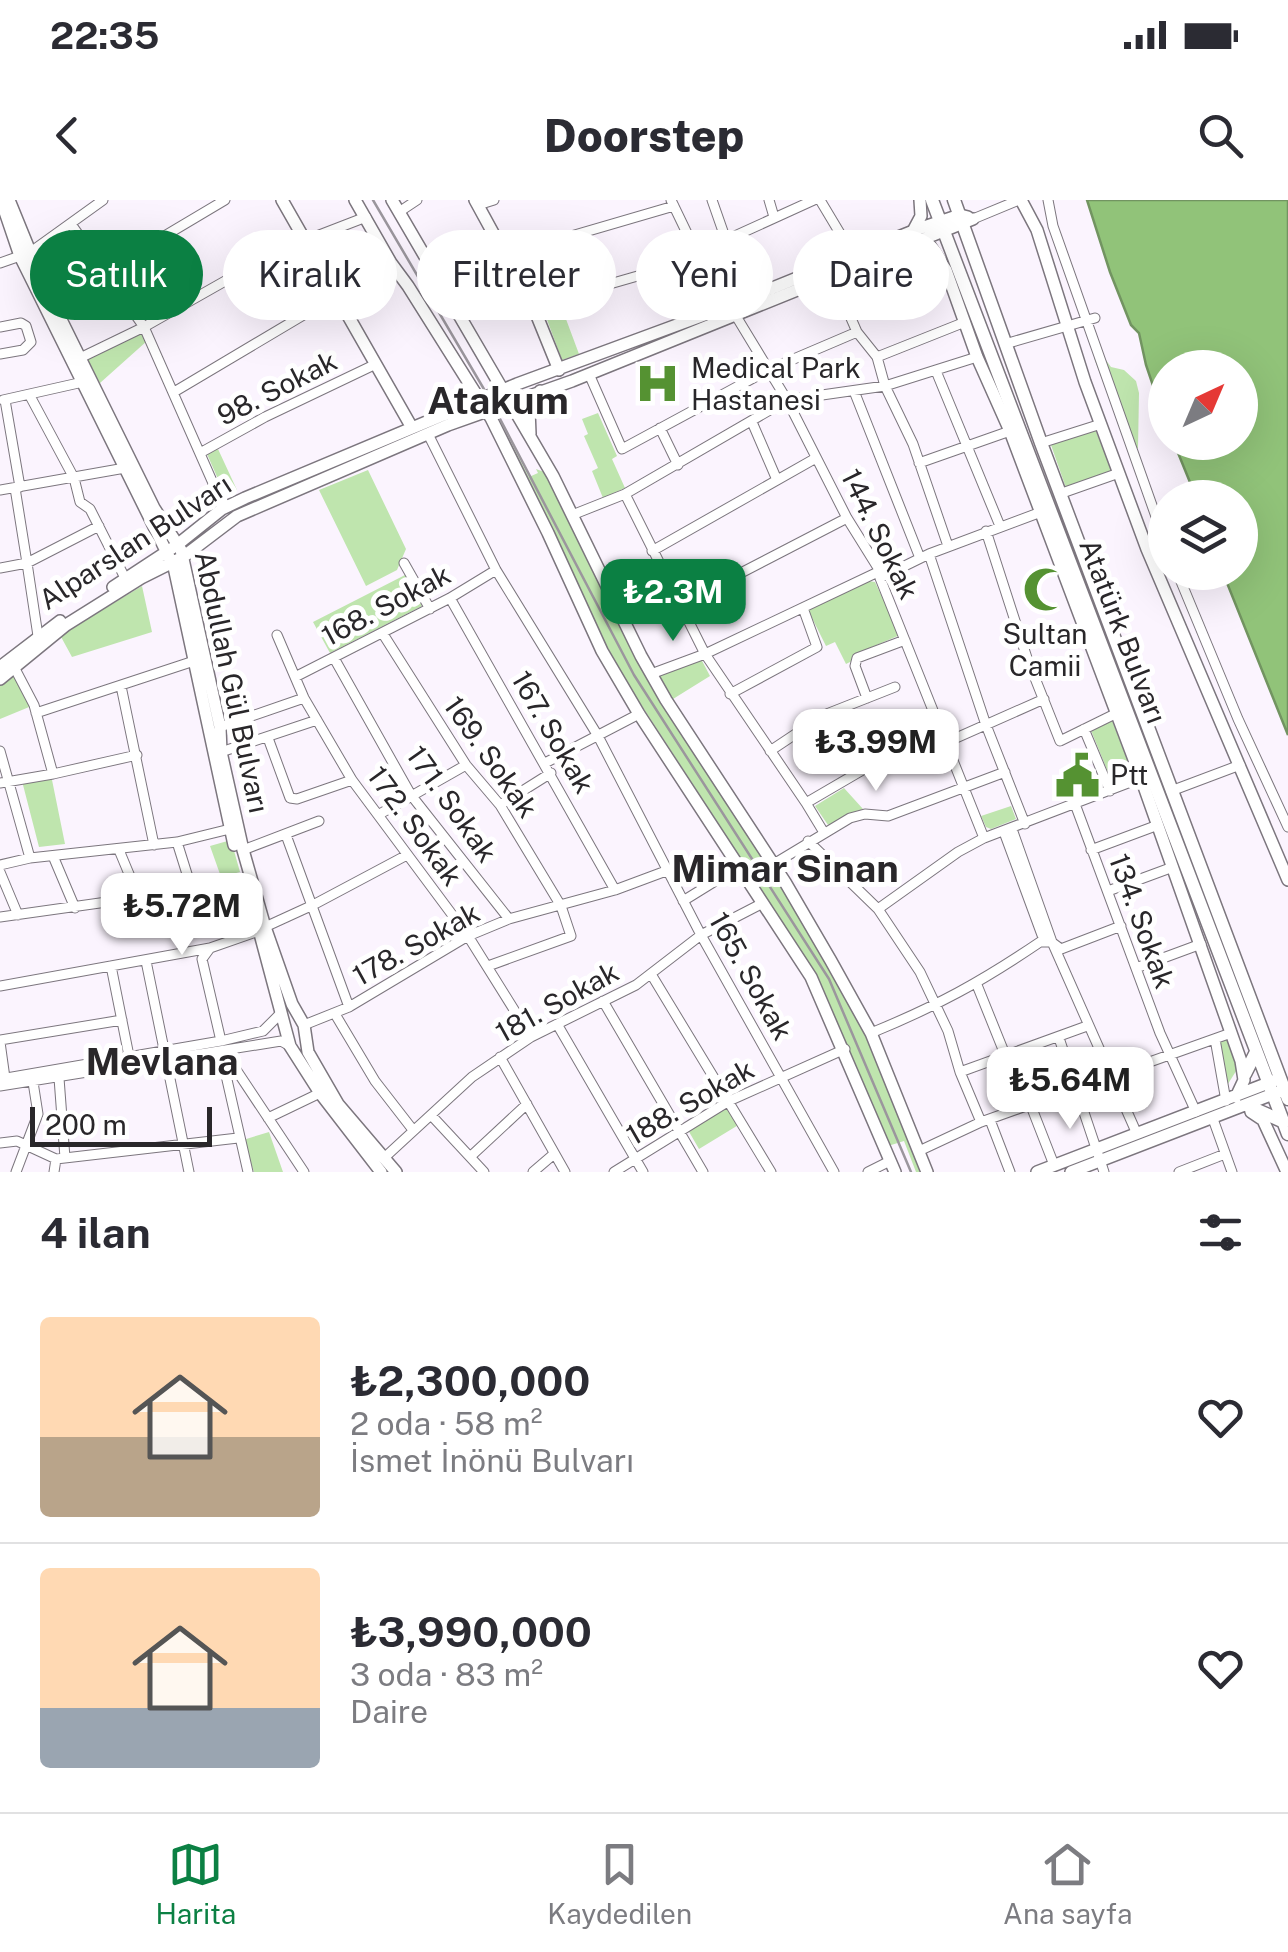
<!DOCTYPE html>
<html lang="tr">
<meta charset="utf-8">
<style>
:root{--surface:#fff;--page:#f2f2f3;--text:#2b2b33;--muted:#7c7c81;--line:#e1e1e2;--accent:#0b8043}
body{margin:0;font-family:"Public Sans",sans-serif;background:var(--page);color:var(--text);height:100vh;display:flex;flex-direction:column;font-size:38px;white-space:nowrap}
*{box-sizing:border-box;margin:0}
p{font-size:32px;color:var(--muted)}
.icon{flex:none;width:55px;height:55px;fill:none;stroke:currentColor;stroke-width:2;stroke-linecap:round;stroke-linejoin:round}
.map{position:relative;height:972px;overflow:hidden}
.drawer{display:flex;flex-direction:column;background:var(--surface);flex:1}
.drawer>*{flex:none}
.guide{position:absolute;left:30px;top:30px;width:1230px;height:90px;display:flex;gap:20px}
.needle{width:65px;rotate:44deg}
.fabs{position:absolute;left:1148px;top:150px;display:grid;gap:20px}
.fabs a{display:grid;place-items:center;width:110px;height:110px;border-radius:50%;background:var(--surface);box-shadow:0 10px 40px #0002;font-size:50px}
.scale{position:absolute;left:30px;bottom:25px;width:182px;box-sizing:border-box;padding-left:10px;border:5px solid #29272a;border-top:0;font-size:28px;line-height:35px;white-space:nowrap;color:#29272a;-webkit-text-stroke:8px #fff;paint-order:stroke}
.price{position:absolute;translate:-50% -85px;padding:0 22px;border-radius:20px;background:#fff;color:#222;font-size:32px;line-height:65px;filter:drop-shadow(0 2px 5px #0008)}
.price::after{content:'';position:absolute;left:50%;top:60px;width:30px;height:22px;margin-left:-15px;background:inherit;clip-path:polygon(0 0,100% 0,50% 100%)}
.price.current{background:var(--accent);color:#fff}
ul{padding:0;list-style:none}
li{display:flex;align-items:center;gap:30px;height:250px;padding:0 40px}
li+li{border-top:2px solid var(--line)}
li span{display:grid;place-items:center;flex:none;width:280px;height:200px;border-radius:10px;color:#555}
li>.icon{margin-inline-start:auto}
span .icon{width:120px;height:120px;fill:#fffc;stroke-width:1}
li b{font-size:42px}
h2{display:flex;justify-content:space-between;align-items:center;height:120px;padding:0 40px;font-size:42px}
.chip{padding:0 35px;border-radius:45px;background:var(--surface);box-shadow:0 10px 40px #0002;font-size:35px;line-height:90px}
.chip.current{background:var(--accent);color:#fff}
.status{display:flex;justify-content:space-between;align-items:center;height:70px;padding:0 50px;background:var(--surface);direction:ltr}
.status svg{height:28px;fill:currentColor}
header{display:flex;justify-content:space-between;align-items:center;height:130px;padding:0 40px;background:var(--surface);font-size:45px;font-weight:800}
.tabs{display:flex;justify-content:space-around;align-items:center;height:140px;border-top:2px solid var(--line);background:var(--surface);font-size:28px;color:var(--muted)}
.tabs a{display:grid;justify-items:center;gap:5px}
.tabs .current{color:var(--accent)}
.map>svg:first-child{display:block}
</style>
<div class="status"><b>22:35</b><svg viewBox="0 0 49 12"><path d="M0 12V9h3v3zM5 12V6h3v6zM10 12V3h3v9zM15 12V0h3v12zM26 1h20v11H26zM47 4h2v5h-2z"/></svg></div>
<header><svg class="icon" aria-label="back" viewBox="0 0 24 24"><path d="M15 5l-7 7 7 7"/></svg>Doorstep<svg class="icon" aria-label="search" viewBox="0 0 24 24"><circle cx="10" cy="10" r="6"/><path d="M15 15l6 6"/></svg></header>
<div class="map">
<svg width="1288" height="972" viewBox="0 0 1288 972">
<rect width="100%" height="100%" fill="#fbf4fe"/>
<path fill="#bfe5ae" d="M 560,103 L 579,154 L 562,160 L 543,109 Z
M 142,131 L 147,141 L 100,183 L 86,159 Z
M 1103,156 L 1111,167 L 1124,170 L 1136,181 L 1139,193 L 1138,248 L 1129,251 L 1094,158 Z
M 598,213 L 617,256 L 612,259 L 625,288 L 603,298 L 592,271 L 598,268 L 584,236 L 588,234 L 582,219 Z
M 500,221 L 529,277 L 538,273 L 536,269 L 547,273 L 641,463 L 864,820 L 926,972 L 916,972 L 904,941 L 888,946 L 830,805 L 799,748 L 618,469 L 497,222 Z
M 1095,229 L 1112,271 L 1066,288 L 1051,245 Z
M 218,249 L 237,290 L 225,295 L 207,254 Z
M 368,270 L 406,349 L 397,370 L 366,386 L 319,290 Z
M 405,375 L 422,406 L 330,453 L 313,422 Z
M 868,381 L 875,382 L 900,435 L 858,453 L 854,460 L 846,464 L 835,442 L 826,446 L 808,410 Z
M 142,386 L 152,432 L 72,457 L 60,435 Z
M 700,457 L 710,476 L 673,499 L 658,478 L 659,473 Z
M 16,471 L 34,505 L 0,519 L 0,483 Z
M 1111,518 L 1133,574 L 1112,582 L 1090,528 Z
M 51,575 L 65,644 L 39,647 L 22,581 Z
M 844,588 L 863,609 L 828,625 L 815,606 Z
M 1011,606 L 1016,619 L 991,629 L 986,627 L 981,616 Z
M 231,640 L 240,672 L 221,677 L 210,646 Z
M 1229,839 L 1238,868 L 1226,887 L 1219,842 Z
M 729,905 L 740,924 L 699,949 L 688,930 Z
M 269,932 L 283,972 L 254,972 L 243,940 Z"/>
<path fill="#91c379" stroke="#729461" stroke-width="2.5" d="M 1087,0 L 1288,0 L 1288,535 L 1223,373 L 1240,372 L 1240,298 L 1196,297 L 1174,243 L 1240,242 L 1240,168 L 1165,168 L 1165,221 L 1146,165 L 1139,133 L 1131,125 L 1110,72 Z"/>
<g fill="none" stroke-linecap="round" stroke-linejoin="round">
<defs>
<path id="minor" d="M 671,0 L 723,108
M 712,0 L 726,40
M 769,0 L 774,17
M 820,0 L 853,55
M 1048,0 L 1053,26 L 1165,342
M 478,5 L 494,0
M 399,12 L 417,0
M 973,19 L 1019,0
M 71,24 L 144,127 L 220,299 L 227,306
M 28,54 L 103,0
M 506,55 L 674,6
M 0,63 L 20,56
M 104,72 L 225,0
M 833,77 L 857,132 L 877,157 L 885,186 L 913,244 L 948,346
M 533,106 L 662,69 L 814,0
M 736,116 L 787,200 L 847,318 L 880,371 L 880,378 L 984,638
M 0,127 L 21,123 L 26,126 L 31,142 L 23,150 L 0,154
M 1005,144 L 1095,118
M 877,157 L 965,122
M 80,158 L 144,127 L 278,51 L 366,17
M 936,171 L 1000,326
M 589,174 L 622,249 L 768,170 L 857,132
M 854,191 L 920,358
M 174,192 L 391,63
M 30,196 L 74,278 L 80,302 L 90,309 L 125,378
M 3,200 L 83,182
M 5,200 L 20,287
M 752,222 L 777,280
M 660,228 L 678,265
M 428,234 L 496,370 L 598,536 L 701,735 L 834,972
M 1041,243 L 1101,224
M 200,253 L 265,217 L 376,164
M 919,263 L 1010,231
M 15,288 L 27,363 L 99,326
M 0,290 L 125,268
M 1065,292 L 1119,273
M 625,294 L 705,454 L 651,474
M 572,315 L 625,294 L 787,200 L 885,186 L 977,157
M 986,331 L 1027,458 L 1060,541 L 1117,513
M 652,351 L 816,258
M 929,354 L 986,525 L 1025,624
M 404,363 L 430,409
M 0,368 L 27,363 L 38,436
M 1177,372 L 1238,519 L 1288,627
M 880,378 L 929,354 L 1041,312
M 450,398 L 615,690
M 679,405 L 847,318
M 383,434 L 466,565 L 500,605 L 561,706 L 571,736 L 488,766
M 277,435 L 304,498 L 352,580 L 468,736 L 531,837
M 334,458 L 411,595 L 509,719
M 295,477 L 450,398 L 496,370
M 121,486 L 154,645
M 730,494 L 817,447 L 803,408
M 867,498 L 855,466 L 857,458 L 905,440
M 36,513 L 194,461
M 220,527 L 304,498
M 1084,529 L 1110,591
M 268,538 L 290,598 L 297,599 L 352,580
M 0,551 L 30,658
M 770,551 L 824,515 L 895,487
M 221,552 L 317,520
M 545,563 L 639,514
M 53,574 L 137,555
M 0,583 L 53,574 L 34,505 L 12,463
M 1171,591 L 1240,565
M 806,603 L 705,454 L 880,371
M 1075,604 L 1160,833 L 1196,912
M 500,605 L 551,573
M 378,615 L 466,565
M 1012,629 L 1052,742 L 1137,934
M 823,631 L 806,603 L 871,565 L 884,568 L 911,558 L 1044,499
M 1004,632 L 1042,735 L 1061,749 L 1121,726
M 286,635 L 349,807
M 808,641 L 878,709 L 920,772 L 948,831 L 960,872 L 981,922
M 119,650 L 139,698
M 243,650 L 319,621
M 1091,650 L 1158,625
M 53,656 L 75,708
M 0,665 L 30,658 L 177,642 L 230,629
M 772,665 L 850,618 L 865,614 L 888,616 L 1005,572
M 0,672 L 18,715
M 1108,691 L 1173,667
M 683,701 L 738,667
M 878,709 L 958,652 L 984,638 L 1141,578
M 0,717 L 192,690 L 177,642
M 265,727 L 313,705 L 407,655
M 146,761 L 189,972
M 111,766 L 129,856
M 1136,768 L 1201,744
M 651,774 L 771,972
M 977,785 L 1006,857
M 0,786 L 210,748
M 603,801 L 703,972
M 335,814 L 375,881 L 413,930
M 557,824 L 643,972
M 304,825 L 349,807 L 468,736 L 509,719 L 615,690 L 666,671
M 871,833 C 937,806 981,782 1040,742 L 1052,742
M 1059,838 L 1104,972
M 1215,839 L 1226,901
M 0,840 L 122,820
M 221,841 L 202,759 L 210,748 L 259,731
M 0,842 L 5,878
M 500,857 L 565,972
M 228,858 L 225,871 L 248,972
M 229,859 L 304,972
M 960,872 L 1087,826
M 59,878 L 65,958
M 0,879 L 221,841 L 263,831 L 279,815
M 0,886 L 281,841 L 290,846
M 1031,906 L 1054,965
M 431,915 L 484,972
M 268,918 L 320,893
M 1213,919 L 1232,972
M 990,920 L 1010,972
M 0,943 L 17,941 L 56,959 L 54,972
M 919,951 L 981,922 L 1231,833
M 470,957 L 527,904
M 384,958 L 472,877 L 531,837 L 636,785 L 701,735 L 763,703
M 56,959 L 238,938
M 16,972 L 38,914 L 33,882
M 533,972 L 554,954
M 614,972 L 729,901 L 845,849
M 868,972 L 890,961
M 1179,972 L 1225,954"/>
<path id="major" d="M 1,0 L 20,56 L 174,367 L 234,645
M 9,0 L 42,81 L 154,308 L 181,350 L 220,527 L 221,552 L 243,650 L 265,727 L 292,804 L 304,825 L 308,852 L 338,904 L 396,972
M 282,0 L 411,226
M 355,0 L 391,63 L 408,86 L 491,218 L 548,333 L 602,451 L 639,514 L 811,777 L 895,972
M 392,0 L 553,276 L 641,456 L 666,500 L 785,682 L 831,761 L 871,833 L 927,972
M 475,0 L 533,106 L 559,170
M 1021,0 L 1037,30 L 1085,182 L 1147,349 L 1288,680
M 913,31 L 921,16 L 920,0
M 917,43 L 930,46 L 946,70 L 977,157 L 1010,231 L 1141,578 L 1241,861 L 1244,880 L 1236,897
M 530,234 L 529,209 L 540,191
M 113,387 L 177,345 L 222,309 L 245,298 L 517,184 L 723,108 L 918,29 L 960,15 L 968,17
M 0,467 L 60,421
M 0,479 L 66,425 L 141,378 L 183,357 L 237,316 L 448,225 L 572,181 L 973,19
M 259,730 L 290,846 L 320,893 L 381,972
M 1251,912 L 1263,920 L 1287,972
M 1037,972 L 1276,880
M 1071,972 L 1281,891"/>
<path id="highway" d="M 932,0 L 1288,934
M 954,0 L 1041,243 L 1288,899
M 1245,874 L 1255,854
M 1248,906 L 1284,922"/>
</defs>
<use href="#minor" stroke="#7c767e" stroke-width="11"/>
<use href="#major" stroke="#7c767e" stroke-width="14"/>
<use href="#highway" stroke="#7c767e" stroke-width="15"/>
<use href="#minor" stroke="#fff" stroke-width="9"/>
<use href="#major" stroke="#fff" stroke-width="11"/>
<use href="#highway" stroke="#fff" stroke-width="12"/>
<path stroke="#9b969d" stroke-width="2.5" d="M 373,0 L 488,196 L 634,475 L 829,779 L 911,972"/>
</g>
<defs>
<symbol id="hospital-bare" viewBox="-9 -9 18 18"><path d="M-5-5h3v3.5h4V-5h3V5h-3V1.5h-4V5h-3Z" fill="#559232" stroke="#fff" stroke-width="2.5" paint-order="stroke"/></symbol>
<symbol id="mosque-bare" viewBox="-9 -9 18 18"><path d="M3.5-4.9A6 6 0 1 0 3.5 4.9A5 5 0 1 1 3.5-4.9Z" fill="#559232" stroke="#fff" stroke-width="2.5" paint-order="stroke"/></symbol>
<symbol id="civic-bare" viewBox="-9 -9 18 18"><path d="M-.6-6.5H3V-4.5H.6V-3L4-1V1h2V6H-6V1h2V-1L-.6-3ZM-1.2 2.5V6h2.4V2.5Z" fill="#559232" stroke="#fff" stroke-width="2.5" paint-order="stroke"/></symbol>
</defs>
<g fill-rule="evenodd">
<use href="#hospital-bare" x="626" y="152" width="63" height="63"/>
<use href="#mosque-bare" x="1014" y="358" width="63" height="63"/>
<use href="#civic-bare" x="1046" y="544" width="63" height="63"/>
</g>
<g text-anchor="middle" stroke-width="10" stroke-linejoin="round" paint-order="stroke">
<g font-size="28" fill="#29272a" stroke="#fff" text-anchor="start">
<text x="691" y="178">Medical Park<tspan x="691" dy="32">Hastanesi</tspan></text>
<text x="1045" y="444" text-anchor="middle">Sultan<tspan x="1045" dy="32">Camii</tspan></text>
<text x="1110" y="585">Ptt</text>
</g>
<g font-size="28" fill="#29272a" stroke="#fff">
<text transform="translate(277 188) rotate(-27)" y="10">98. Sokak</text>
<text transform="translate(880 334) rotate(64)" y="10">144. Sokak</text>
<text transform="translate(135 342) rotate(-33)" y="10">Alparslan Bulvarı</text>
<text transform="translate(386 405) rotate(-28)" y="10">168. Sokak</text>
<text transform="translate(1123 431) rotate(69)" y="10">Atatürk Bulvarı</text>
<text transform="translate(232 482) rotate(78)" y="10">Abdullah Gül Bulvarı</text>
<text transform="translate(553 532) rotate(60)" y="10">167. Sokak</text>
<text transform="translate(491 557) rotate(55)" y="10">169. Sokak</text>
<text transform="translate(452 604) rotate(55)" y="10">171. Sokak</text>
<text transform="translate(415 626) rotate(54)" y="10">172. Sokak</text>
<text transform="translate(1142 721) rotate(70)" y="10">134. Sokak</text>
<text transform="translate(416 744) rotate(-29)" y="10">178. Sokak</text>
<text transform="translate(751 776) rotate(61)" y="10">165. Sokak</text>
<text transform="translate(557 802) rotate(-29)" y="10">181. Sokak</text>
<text transform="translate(690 902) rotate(-30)" y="10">188. Sokak</text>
</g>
<g font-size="38" font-weight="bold" fill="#29272a" stroke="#fff">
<text x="498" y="214">Atakum</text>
<text x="785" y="682">Mimar Sinan</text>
<text x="162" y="875">Mevlana</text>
</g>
</g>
</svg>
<div class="fabs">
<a><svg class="needle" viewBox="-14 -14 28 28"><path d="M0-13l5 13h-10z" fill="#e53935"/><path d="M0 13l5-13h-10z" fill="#7c7c81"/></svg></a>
<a><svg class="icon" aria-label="layers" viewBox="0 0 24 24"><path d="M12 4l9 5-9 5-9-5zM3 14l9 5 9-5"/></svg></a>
</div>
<div class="scale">200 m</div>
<b class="price current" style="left:673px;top:444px">₺2.3M</b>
<b class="price" style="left:876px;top:594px">₺3.99M</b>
<b class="price" style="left:182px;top:758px">₺5.72M</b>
<b class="price" style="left:1070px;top:932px">₺5.64M</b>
<div class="guide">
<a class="chip current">Satılık</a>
<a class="chip">Kiralık</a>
<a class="chip">Filtreler</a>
<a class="chip">Yeni</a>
<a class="chip">Daire</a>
</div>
</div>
<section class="drawer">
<h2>4 ilan<svg class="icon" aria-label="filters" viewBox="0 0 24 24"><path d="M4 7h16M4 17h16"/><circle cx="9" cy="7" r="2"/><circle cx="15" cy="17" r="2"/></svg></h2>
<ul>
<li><span style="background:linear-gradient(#ffd9b3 60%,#b9a48a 0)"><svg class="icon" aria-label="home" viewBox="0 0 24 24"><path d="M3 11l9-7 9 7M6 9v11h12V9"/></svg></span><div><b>₺2,300,000</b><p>2 oda · 58 m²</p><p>İsmet İnönü Bulvarı</p></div><svg class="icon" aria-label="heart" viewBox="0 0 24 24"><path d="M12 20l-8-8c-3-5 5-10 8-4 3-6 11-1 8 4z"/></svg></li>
<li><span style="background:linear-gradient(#ffd9b3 70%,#9aa5b1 0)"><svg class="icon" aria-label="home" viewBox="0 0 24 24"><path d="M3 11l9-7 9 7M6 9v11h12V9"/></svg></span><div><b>₺3,990,000</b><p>3 oda · 83 m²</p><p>Daire</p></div><svg class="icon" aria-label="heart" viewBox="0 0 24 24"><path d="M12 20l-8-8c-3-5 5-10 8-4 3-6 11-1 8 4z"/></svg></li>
</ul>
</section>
<nav class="tabs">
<a class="current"><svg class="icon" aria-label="map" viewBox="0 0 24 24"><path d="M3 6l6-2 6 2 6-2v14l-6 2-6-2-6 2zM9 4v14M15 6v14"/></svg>Harita</a>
<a><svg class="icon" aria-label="saved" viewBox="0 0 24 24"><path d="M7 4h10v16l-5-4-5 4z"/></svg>Kaydedilen</a>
<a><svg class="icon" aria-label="home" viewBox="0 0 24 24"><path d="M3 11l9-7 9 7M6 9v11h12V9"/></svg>Ana sayfa</a>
</nav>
